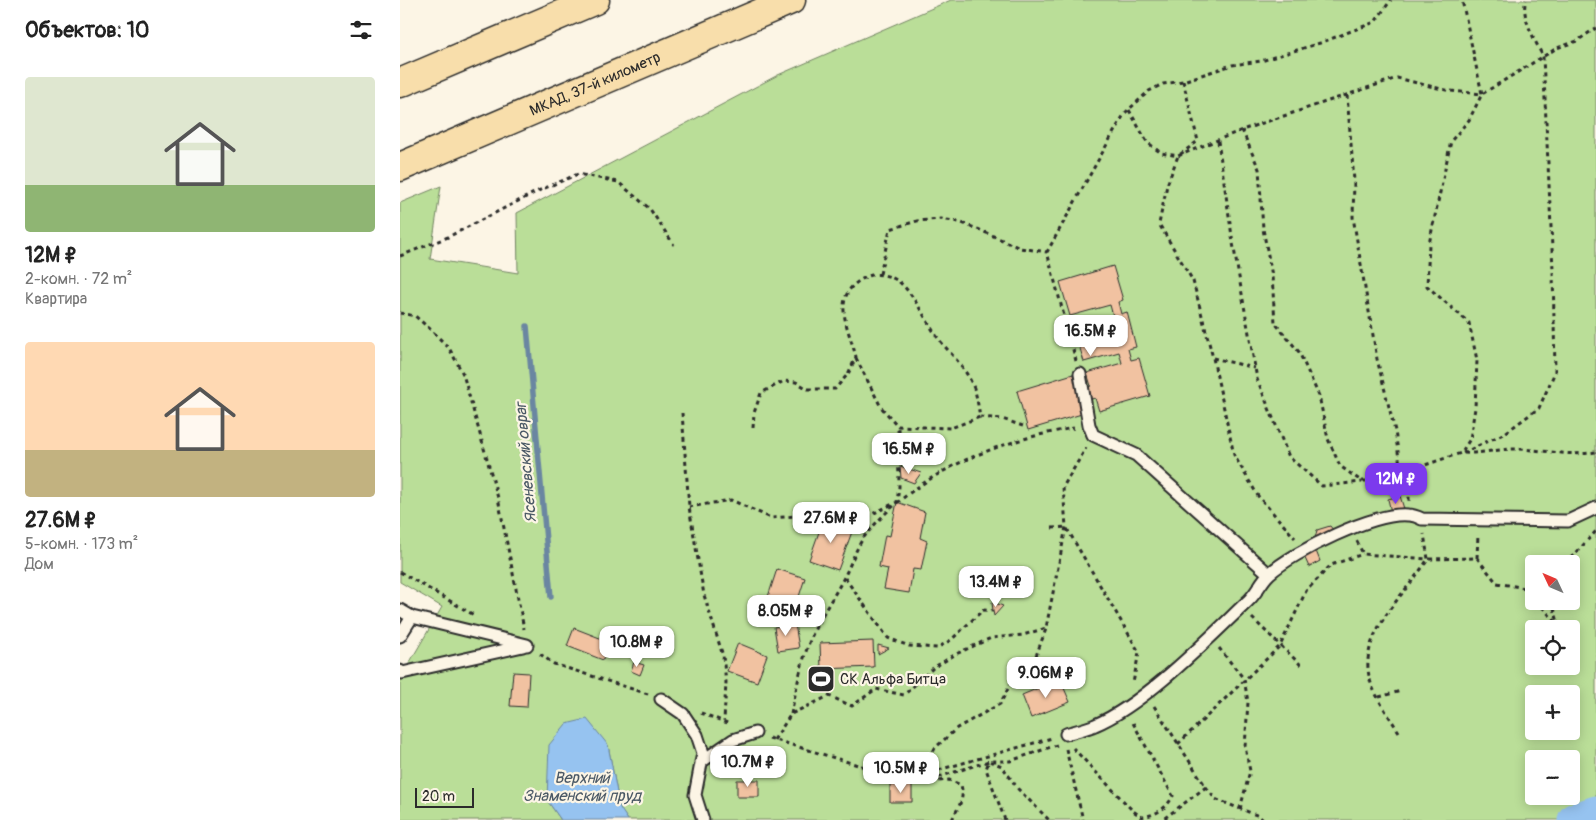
<!DOCTYPE html>
<html lang="ru">
<meta charset="utf-8">
<style>
:root{--surface:#fff;--page:#f6f6f6;--text:#222;--muted:#767676;--accent:#7c3aed}
body{margin:0;font-family:Pangolin,sans-serif;background:var(--page);color:var(--text);height:100vh;display:flex;flex-direction:column;font-size:19px;white-space:nowrap}
*{box-sizing:border-box;margin:0}
p{font-size:16px;color:var(--muted)}
.icon{flex:none;width:28px;height:28px;fill:none;stroke:currentColor;stroke-width:2;stroke-linecap:round;stroke-linejoin:round}
.map{position:relative;flex:1;overflow:hidden}
.sheet{display:flex;flex-direction:column;background:var(--surface);width:400px}
.sheet>*{flex:none}
.needle{width:32px;rotate:314deg}
.controls{position:absolute;left:1125px;top:555px;display:grid;gap:10px}
.controls a{display:grid;place-items:center;width:55px;height:55px;border-radius:5px;background:var(--surface);box-shadow:0 2px 12px #0003;font-size:25px}
.scale{position:absolute;left:15px;bottom:12px;width:59px;box-sizing:border-box;padding-left:5px;border:2px solid #2b2b2b;border-top:0;font-size:14px;line-height:18px;white-space:nowrap;color:#2b2b2b;-webkit-text-stroke:4px #fcf5e5;paint-order:stroke}
.price{position:absolute;translate:-50% -42px;padding:0 11px;border-radius:10px;background:#fff;color:#222;font-size:16px;line-height:32px;filter:drop-shadow(0 1px 2px #0008)}
.price::after{content:'';position:absolute;left:50%;top:30px;width:15px;height:11px;margin-left:-8px;background:inherit;clip-path:polygon(0 0,100% 0,50% 100%)}
.price.current{background:var(--accent);color:#fff}
ul{padding:0;list-style:none}
li{display:grid;align-content:center;gap:10px;height:265px;padding:0 25px}
li span{display:grid;place-items:center;height:155px;border-radius:5px;color:#555}
li>.icon{margin-inline-start:auto}
span .icon{width:90px;height:90px;fill:#fffc;stroke-width:1}
li b{font-size:21px}
h2{display:flex;justify-content:space-between;align-items:center;height:60px;padding:0 25px;font-size:21px}
main{display:flex;flex:1;min-height:0}
.map>svg:first-child{display:block}
</style>
<main>
<section class="sheet">
<h2>Объектов: 10<svg class="icon" aria-label="filters" viewBox="0 0 24 24"><path d="M4 7h16M4 17h16"/><circle cx="9" cy="7" r="2"/><circle cx="15" cy="17" r="2"/></svg></h2>
<ul>
<li><span style="background:linear-gradient(#dfe7d0 70%,#8fb573 0)"><svg class="icon" aria-label="home" viewBox="0 0 24 24"><path d="M3 11l9-7 9 7M6 9v11h12V9"/></svg></span><div><b>12M ₽</b><p>2-комн. · 72 m²</p><p>Квартира</p></div></li>
<li><span style="background:linear-gradient(#ffd9b3 70%,#c2b280 0)"><svg class="icon" aria-label="home" viewBox="0 0 24 24"><path d="M3 11l9-7 9 7M6 9v11h12V9"/></svg></span><div><b>27.6M ₽</b><p>5-комн. · 173 m²</p><p>Дом</p></div></li>
</ul>
</section>
<div class="map">
<svg width="1196" height="820" viewBox="0 0 1196 820">
<rect width="100%" height="100%" fill="#fcf5e5"/>
<filter id="ink" filterUnits="userSpaceOnUse"><feTurbulence type="fractalNoise" baseFrequency=".02" numOctaves="2"/><feDisplacementMap in="SourceGraphic" scale="10" xChannelSelector="R" yChannelSelector="G"/><feConvolveMatrix kernelMatrix="1 2 1 2 8 2 1 2 1" color-interpolation-filters="sRGB"/></filter>
<g filter="url(#ink)">
<path fill="#bade98" stroke="#728462" fill-rule="evenodd" d="M 551,0 L 1196,0 L 1196,820 L 228,820 L 220,809 L 208,745 L 147,800 L 161,820 L 0,820 L 0,679 L 42,607 L 0,582 L 0,203 L 41,186 L 30,259 L 118,273 L 117,213 L 378,75 ZM 1134,564 L 1171,564 L 1171,601 L 1134,601 ZM 1134,629 L 1171,629 L 1171,666 L 1134,666 ZM 1134,694 L 1171,694 L 1171,731 L 1134,731 ZM 1134,759 L 1171,759 L 1171,796 L 1134,796 Z"/>
<path fill="#96c3f0" stroke="#6b86a1" d="M 187,719 L 208,745 L 220,808 L 228,820 L 161,820 L 147,800 L 149,745 L 166,724 Z"/>
<g fill="none" stroke-linecap="round" stroke-linejoin="round">
<path stroke="#6b86a1" stroke-width="5.5" d="M 127,326 L 151,597
M 1195,820 L 1196,817"/>
<path stroke="#96c3f0" stroke-width="35" d="M 1175,820 L 1196,813"/>
</g>
<path fill="#f1c2a1" stroke="#2b2b2b" d="M 713,266 L 723,300 L 718,302 L 721,314 L 727,312 L 736,347 L 728,349 L 731,360 L 739,358 L 750,396 L 699,411 L 695,398 L 681,402 L 685,413 L 628,430 L 617,391 L 673,374 L 678,390 L 691,386 L 687,373 L 722,363 L 719,352 L 684,362 L 674,328 L 713,316 L 710,305 L 670,316 L 660,282 Z
M 500,466 L 521,473 L 514,483 L 501,478 Z
M 1000,496 L 1005,512 L 991,512 L 988,499 Z
M 497,502 L 525,512 L 520,538 L 527,541 L 521,570 L 513,569 L 509,593 L 484,589 L 488,569 L 479,567 L 485,535 L 490,536 Z
M 424,518 L 453,529 L 438,570 L 409,560 Z
M 930,526 L 937,535 L 914,543 L 917,530 Z
M 916,551 L 920,561 L 909,567 L 904,556 Z
M 377,569 L 405,578 L 394,612 L 366,603 Z
M 592,602 L 603,606 L 594,616 L 593,611 Z
M 395,624 L 399,648 L 378,651 L 374,627 Z
M 174,628 L 210,642 L 203,660 L 167,646 Z
M 473,641 L 474,667 L 421,669 L 420,643 Z
M 338,643 L 367,655 L 357,682 L 327,671 Z
M 478,645 L 489,648 L 478,654 Z
M 234,662 L 244,665 L 240,675 L 231,671 Z
M 113,672 L 129,673 L 127,707 L 110,706 Z
M 660,679 L 670,702 L 631,718 L 622,695 Z
M 337,780 L 359,780 L 359,797 L 337,797 Z
M 490,785 L 512,785 L 512,802 L 490,802 Z"/>
<g fill="none" stroke-linecap="round" stroke-linejoin="round">
<defs>
<path id="service" d="M 680,374 L 689,425 L 693,435 L 736,455 L 869,574
M 0,610 L 12,617
M 0,636 L 12,617 L 127,645
M 0,671 L 2,673 L 123,646
M 261,699 L 283,714 L 297,735 L 303,753 L 295,795 L 303,820
M 666,734 C 675,731 686,729 695,725 C 744,705 809,638 848,601 C 857,593 861,581 869,574 C 894,551 975,512 1008,515 C 1013,515 1018,517 1022,519 L 1168,521 L 1196,508
M 301,762 L 333,740 L 355,733"/>
<g id="trunk">
<path d="M 0,83 L 195,0"/>
<path id="s1" d="M 0,167 L 391,0"/>
</g>
</defs>
<use href="#service" stroke="#2b2b2b" stroke-width="15"/>
<use href="#trunk" stroke="#2b2b2b" stroke-width="31"/>
<path stroke="#2b2b2b" stroke-width="3" stroke-dasharray="4 4" stroke-linecap="butt" d="M 783,81 L 798,141 L 778,156 L 767,185 L 759,224 L 793,281 L 813,358 L 834,455 L 858,496 L 895,538
M 947,95 L 954,181 L 953,217 L 977,359 L 995,431 L 1003,486
M 729,110 L 747,142 L 761,153 L 778,156 L 842,130 L 997,78 L 1050,91 L 1082,94 L 1157,48 L 1177,41 L 1196,28
M 842,130 L 859,169 L 863,229 L 872,276 L 875,323 L 899,352 L 919,396 L 928,439 L 940,466 L 961,481 L 996,481 L 1009,491 L 1009,501
M 818,141 L 833,243 L 857,379 L 889,457 L 922,486 L 962,482
M 0,256 L 48,237 L 138,191 L 178,174 L 218,182 L 250,209 L 274,245
M 480,274 L 490,229 L 517,221 L 541,219 L 559,222 L 580,230 L 620,248 L 647,252
M 0,313 L 15,316 L 30,329 L 49,348 L 63,374 L 98,498 L 124,629
M 456,358 L 481,407 L 498,426 L 551,428 L 580,417
M 813,358 L 855,368
M 676,361 L 647,252 L 715,130 L 725,113 L 749,91 L 763,84 L 783,81 L 832,65 L 861,61 L 920,43 L 975,22 L 991,0
M 282,413 L 289,507 L 304,595 L 323,656 L 326,682 L 324,721
M 353,428 L 354,413 L 361,393 L 384,381 L 396,382 L 408,389 L 435,389 L 448,374 L 456,357 C 449,328 428,295 466,277 C 476,272 489,275 498,281 C 513,292 527,323 538,338 C 549,353 564,365 572,384 C 577,393 578,407 580,417 L 602,419 L 626,427
M 1063,453 L 1105,433 L 1139,408 L 1155,372 L 1153,270 L 1143,57 C 1136,41 1120,17 1126,0
M 1064,453 C 1081,454 1097,449 1114,449 C 1141,449 1169,457 1196,452
M 1003,486 L 1019,467 L 1061,453 L 1070,439 L 1075,408 L 1077,360 L 1069,323 L 1027,286 L 1029,244 L 1051,141 L 1069,120 L 1082,94 L 1062,0
M 289,507 L 331,500 L 371,518 L 422,514 L 456,522 L 497,502 L 499,487 L 498,426
M 652,528 L 666,527 L 739,652 L 733,683
M 957,541 L 963,554 L 1028,559 L 1024,534
M 1077,558 L 1078,534
M 1166,564 L 1196,531
M 0,572 L 74,615
M 445,578 L 488,638 L 509,646 L 537,648 L 551,640 L 583,610 L 593,611
M 1137,601 L 1159,626 L 1152,601
M 852,618 L 902,666
M 819,648 L 844,679 L 848,702 L 845,747 L 850,771 L 840,809
M 140,654 L 154,664 L 248,694
M 979,697 L 1001,691
M 754,706 L 806,787 L 762,820
M 301,713 L 330,724
M 391,714 C 397,686 402,657 414,631 C 422,614 433,598 442,581 C 450,567 455,550 464,537 C 515,473 595,441 674,428
M 999,732 C 990,718 979,702 972,686 C 953,637 1004,597 1028,559 L 1077,558 L 1097,583 L 1125,588 L 1134,598
M 369,738 L 491,775 L 517,776 L 652,738
M 374,740 L 391,714 L 429,696 L 452,706 L 476,689 L 504,695 L 533,668 L 556,654 L 591,638 L 623,635 L 646,628 L 666,527 L 663,487 L 686,448
M 778,744 L 880,646 L 906,591 L 931,565 L 963,554
M 673,748 L 733,811 L 742,817 C 756,815 766,809 773,796 L 732,721
M 666,749 L 683,820
M 527,774 L 527,764 L 535,748 L 557,728 L 600,704 L 610,685 L 633,664 L 646,629
M 806,787 L 815,799 L 859,816 L 863,820
M 552,820 C 558,806 565,801 561,785 L 549,780 L 539,781 L 539,777 L 589,761 L 610,761 L 657,745
M 605,820 L 586,769 L 589,761 L 602,766 L 618,789 L 649,820"/>
<use href="#service" stroke="#fcf5e5" stroke-width="11"/>
<use href="#trunk" stroke="#f8deab" stroke-width="28"/>
</g>
</g>
<defs>
<symbol id="stadium-square" viewBox="-11 -11 22 22"><rect x="-9" y="-9" width="18" height="18" rx="4" fill="#2b2b2b" stroke="#fcf5e5"/><path d="M0-5a6.5 5 0 1 0 0 10a6.5 5 0 1 0 0-10ZM-3.5-1.8h7v3.6h-7Z" fill="#fff"/></symbol>
</defs>
<g fill-rule="evenodd">
<use href="#stadium-square" x="405" y="663" width="32" height="32"/>
</g>
<g text-anchor="middle" stroke-width="4.5" stroke-linejoin="round" paint-order="stroke">
<g font-size="15" fill="#2b2b2b" stroke="#fcf5e5">
<text dy="5" stroke="none"><textPath href="#s1" startOffset="212">МКАД, 37-й километр</textPath></text>
</g>
<g font-size="15" fill="#2b2b2b" stroke="#fcf5e5" text-anchor="start">
<text x="440" y="684">СК Альфа Битца</text>
</g>
<g font-size="16" font-style="italic" fill="#4b5966" stroke="#fcf5e5">
<text transform="translate(125 463) rotate(-95)" y="6">Ясеневский овраг</text>
<text x="182" y="783">Верхний<tspan x="182" dy="18">Знаменский пруд</tspan></text>
</g>
</g>
</svg>
<div class="controls">
<a><svg class="needle" viewBox="-14 -14 28 28"><path d="M0-13l5 13h-10z" fill="#e53935"/><path d="M0 13l5-13h-10z" fill="#767676"/></svg></a>
<a><svg class="icon" aria-label="locate" viewBox="0 0 24 24"><circle cx="12" cy="12" r="6"/><path d="M12 2v4M12 18v4M2 12h4M18 12h4"/></svg></a>
<a>+</a>
<a>−</a>
</div>
<div class="scale">20 m</div>
<b class="price" style="left:691px;top:357px">16.5M ₽</b>
<b class="price" style="left:509px;top:475px">16.5M ₽</b>
<b class="price current" style="left:996px;top:505px">12M ₽</b>
<b class="price" style="left:431px;top:544px">27.6M ₽</b>
<b class="price" style="left:596px;top:608px">13.4M ₽</b>
<b class="price" style="left:386px;top:637px">8.05M ₽</b>
<b class="price" style="left:237px;top:668px">10.8M ₽</b>
<b class="price" style="left:646px;top:699px">9.06M ₽</b>
<b class="price" style="left:348px;top:788px">10.7M ₽</b>
<b class="price" style="left:501px;top:794px">10.5M ₽</b>
</div>
</main>
